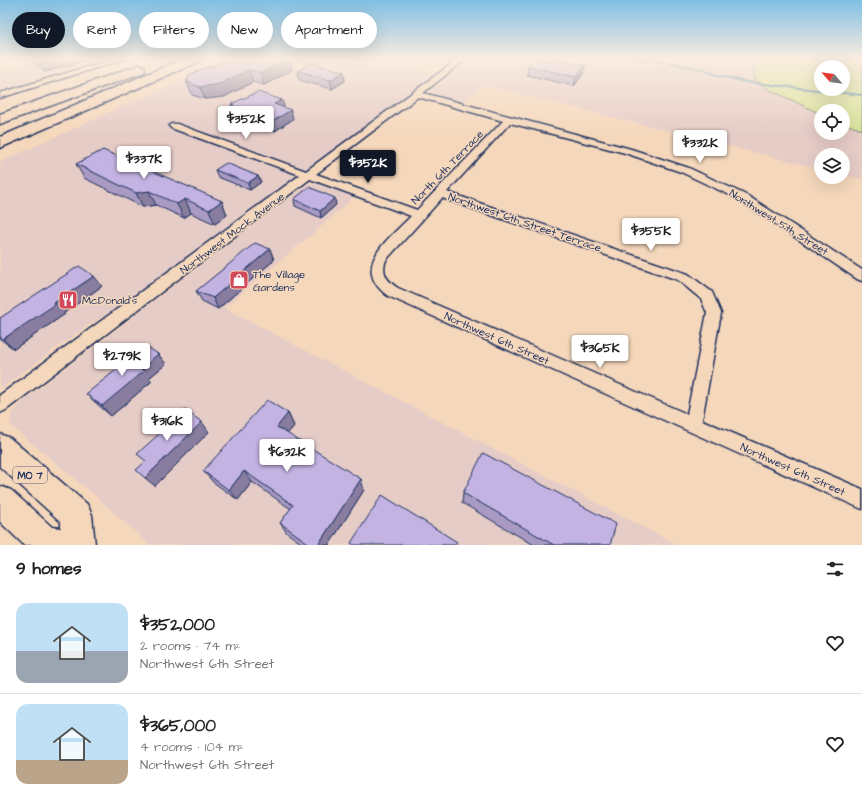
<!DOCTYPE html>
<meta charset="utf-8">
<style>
:root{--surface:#fff;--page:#f2f2f2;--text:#222;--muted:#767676;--line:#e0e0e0;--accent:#111827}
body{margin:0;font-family:"Architects Daughter",sans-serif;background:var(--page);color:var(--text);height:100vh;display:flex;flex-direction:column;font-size:15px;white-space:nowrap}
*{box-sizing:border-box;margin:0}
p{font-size:13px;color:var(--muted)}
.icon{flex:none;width:22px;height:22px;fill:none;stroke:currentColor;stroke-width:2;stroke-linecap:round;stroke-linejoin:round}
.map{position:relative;height:545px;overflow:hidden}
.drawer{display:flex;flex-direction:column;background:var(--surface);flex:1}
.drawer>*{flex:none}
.guide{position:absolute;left:12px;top:12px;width:400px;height:36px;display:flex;gap:8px}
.needle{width:26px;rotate:298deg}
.fabs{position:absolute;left:814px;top:60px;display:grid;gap:8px}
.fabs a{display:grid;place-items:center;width:36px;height:36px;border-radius:50%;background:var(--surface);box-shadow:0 4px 16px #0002;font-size:20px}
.price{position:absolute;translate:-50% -34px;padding:0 9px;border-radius:4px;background:#fff;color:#222;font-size:13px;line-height:26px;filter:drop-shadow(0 1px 2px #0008)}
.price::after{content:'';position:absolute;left:50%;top:24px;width:12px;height:9px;margin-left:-6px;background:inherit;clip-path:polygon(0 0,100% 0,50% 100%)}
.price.on{background:var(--accent);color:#fff}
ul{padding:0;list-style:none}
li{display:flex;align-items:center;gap:12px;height:100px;padding:0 16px}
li+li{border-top:1px solid var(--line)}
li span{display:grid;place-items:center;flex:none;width:112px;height:80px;border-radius:12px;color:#555}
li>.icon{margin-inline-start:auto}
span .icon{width:48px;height:48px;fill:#fffc;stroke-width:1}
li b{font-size:17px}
h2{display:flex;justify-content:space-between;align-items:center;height:48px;padding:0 16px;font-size:17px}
.pill{padding:0 14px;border-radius:18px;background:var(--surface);box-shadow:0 4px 16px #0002;font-size:14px;line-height:36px}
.pill.on{background:var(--accent);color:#fff}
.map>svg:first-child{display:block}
</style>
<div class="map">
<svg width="862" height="545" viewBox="0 0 862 545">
<rect width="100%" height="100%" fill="#f5d7bb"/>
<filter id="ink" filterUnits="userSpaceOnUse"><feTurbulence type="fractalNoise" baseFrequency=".025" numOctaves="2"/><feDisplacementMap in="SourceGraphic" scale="8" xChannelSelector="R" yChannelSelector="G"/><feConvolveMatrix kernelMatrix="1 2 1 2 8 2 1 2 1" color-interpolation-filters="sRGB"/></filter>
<g filter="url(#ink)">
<path fill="#e6ccc7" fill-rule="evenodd" d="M 33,59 L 106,59 L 0,91 L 0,71 Z
M 234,59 L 387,59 L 439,74 L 140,293 L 83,329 L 0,389 L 0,162 L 168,86 Z
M 470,59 L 862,59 L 862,179 L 843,174 L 843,155 L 821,155 L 821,169 L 483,85 L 461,104 L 428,95 L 429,92 ZM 821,67 L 843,67 L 843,89 L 821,89 ZM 821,111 L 843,111 L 843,133 L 821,133 Z
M 311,183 L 321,184 L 355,196 L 318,229 L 224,308 L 677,545 L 150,545 L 93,494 L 11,426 L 10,420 L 12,413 L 24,400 L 306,185 Z"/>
<path fill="#d8e497" stroke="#7a8a7a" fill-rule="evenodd" d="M 771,59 L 862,59 L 862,130 L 843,123 L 843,111 L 821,111 L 821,114 L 766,88 L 754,78 L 754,70 L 758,63 ZM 821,67 L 843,67 L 843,89 L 821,89 Z"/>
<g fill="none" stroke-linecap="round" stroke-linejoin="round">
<path stroke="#588fab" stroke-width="2" d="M 633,59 L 665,62 L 702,69 L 717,75 L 746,82 L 862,95"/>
<defs>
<path id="minor" d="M 113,59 L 125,59 L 0,98 L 0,93 Z
M 458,59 L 466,59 L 423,93 L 631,149 L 689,168 L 748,196 L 862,270 L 862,281 L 857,279 L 740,200 L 681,172 L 625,153 L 510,123 L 447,192 L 688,274 L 712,292 L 721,313 L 702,420 L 862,489 L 862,509 L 388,296 C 349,267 389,239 411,216 L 310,179 L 6,410 L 0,413 L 0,395 L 300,175 L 171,128 L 169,126 L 171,124 L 177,124 L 306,171 ZM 418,97 L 503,121 L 417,210 L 316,174 ZM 442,198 L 678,280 L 701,299 L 707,313 L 687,414 L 398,288 C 387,281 381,273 386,260 Z"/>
<path id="primary" d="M 0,434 L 10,438 L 87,504 L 92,515 L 95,545 L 24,545 L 0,522 L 0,486 L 11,490 L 52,527 L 61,528 L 61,522 L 0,467 Z"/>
<path id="motorway" d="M 182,59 L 200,59 L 198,62 L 0,148 L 0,137 Z
M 139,65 L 144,66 L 145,69 L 144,72 L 0,124 L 0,114 Z"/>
</defs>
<use href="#minor" stroke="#1b2f5e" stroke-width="3"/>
<use href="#primary" stroke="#1b2f5e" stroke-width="3"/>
<use href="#motorway" stroke="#1b2f5e" stroke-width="3"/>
<use href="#minor" fill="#f5d7bb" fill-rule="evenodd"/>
<use href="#primary" fill="#f5d7bb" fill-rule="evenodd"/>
<use href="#motorway" fill="#f5d7bb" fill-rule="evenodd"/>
</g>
<path fill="#a89ac3" stroke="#1b2f5e" d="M 32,59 L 90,59 L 45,72 L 36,65 Z
M 229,59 L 290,59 L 292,70 L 264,85 L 253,82 L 224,97 L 205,99 L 192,95 L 187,82 L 211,67 Z
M 549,61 L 585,65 L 583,74 L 574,86 L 527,75 L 528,66 Z
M 298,71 L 344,72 L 345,81 L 332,89 L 299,80 Z
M 231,104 L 284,107 L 293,119 L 275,131 L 235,116 Z
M 76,164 L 222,201 L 227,215 L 215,224 L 191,213 L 184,218 L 156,205 L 143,207 L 84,178 Z
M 215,170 L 258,176 L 261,182 L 250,190 L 218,177 Z
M 294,199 L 336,205 L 321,218 L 295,206 Z
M 270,249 L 274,260 L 218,309 L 202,301 L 196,291 Z
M 102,286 L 64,313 L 65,314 L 14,349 L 0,339 L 0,318 Z
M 158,354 L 166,364 L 149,378 L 152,381 L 111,416 L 96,403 L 86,394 Z
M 288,413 L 294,426 L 287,434 L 364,490 L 329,545 L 304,545 L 287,533 L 280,523 L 291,509 L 252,482 L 238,500 L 213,482 L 203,471 Z
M 463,493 L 610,545 L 534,545 L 462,503 Z"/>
<path fill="#887d9f" stroke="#1b2f5e" d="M 54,59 L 90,59 L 45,72 L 40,64 Z
M 288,59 L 290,59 L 292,70 L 264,85 L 261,73 Z
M 585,65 L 583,74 L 574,86 L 576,77 Z
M 249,70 L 253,82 L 224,97 L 205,99 L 200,87 Z
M 344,72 L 345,81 L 332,89 L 330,80 Z
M 282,100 L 285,109 L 274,104 Z
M 291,110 L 293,119 L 275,131 L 273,121 Z
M 258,176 L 261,182 L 250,190 L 248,183 Z
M 149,191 L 156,205 L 143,207 L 136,193 Z
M 335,198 L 336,205 L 321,218 L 320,211 Z
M 185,199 L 191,213 L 184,218 L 177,204 Z
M 222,201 L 227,215 L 215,224 L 209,210 Z
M 270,249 L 274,260 L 218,309 L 213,298 Z
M 94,276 L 102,286 L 64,313 L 65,314 L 14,349 L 3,339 L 54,303 Z
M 158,354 L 166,364 L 149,378 L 152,381 L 111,416 L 102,406 L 141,369 Z
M 288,413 L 294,426 L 283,439 L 277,427 Z
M 202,422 L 209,432 L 155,486 L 145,478 Z
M 244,471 L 252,482 L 238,500 L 229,490 Z
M 361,479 L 364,490 L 329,545 L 318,545 Z"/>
<path fill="#c3b3e3" stroke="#1b2f5e" d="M 34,59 L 54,59 L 40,64 Z
M 229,59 L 288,59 L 261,73 L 249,70 L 220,84 L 200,87 L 187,82 L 189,75 L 204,68 L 211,67 Z
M 535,59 L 541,59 L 549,61 L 551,59 L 556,59 L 585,65 L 576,77 L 528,66 Z
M 311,63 L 344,72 L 330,80 L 298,71 Z
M 258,92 L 282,100 L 274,104 L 291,110 L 273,121 L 232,106 L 234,105 L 231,104 Z
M 103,150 L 222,201 L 209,210 L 185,199 L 177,204 L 149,191 L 136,193 L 76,164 Z
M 226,163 L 258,176 L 248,183 L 215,170 Z
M 309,187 L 335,198 L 320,211 L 294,199 Z
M 255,243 L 270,249 L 213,298 L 196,291 Z
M 79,266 L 94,276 L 54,303 L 56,304 L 3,339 L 0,337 L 0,318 Z
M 146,346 L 158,354 L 141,369 L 144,371 L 102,406 L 86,394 Z
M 267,400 L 288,413 L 277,427 L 361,479 L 318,545 L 311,545 L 280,523 L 293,505 L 244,471 L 229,490 L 203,471 Z
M 185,410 L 202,422 L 145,478 L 136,470 L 146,461 L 137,454 Z
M 483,453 L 616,524 L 610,545 L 554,545 L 463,493 Z
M 382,495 L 457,542 L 455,545 L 354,545 L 351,543 Z"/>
</g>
<linearGradient id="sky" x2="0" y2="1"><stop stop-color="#7fbfe4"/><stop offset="0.43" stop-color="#faede0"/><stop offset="1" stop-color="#faede0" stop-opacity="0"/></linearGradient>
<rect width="862" height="136" fill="url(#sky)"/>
<defs>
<symbol id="shop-square" viewBox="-11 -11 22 22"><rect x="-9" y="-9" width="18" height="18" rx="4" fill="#d1495b" stroke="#f5d7bb"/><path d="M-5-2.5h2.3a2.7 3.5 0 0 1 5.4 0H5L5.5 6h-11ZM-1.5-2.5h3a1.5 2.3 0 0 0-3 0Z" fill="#fff"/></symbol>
<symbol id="restaurant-square" viewBox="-11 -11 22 22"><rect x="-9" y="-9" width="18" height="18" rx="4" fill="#d1495b" stroke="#f5d7bb"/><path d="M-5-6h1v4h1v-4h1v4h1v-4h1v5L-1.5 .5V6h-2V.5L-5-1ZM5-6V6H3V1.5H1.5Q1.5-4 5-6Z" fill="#fff"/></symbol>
</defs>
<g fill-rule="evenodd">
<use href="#shop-square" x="228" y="269" width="22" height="22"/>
<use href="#restaurant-square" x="57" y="289" width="22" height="22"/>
</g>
<g text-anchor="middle" stroke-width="3" stroke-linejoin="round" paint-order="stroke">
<rect fill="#f5d7bb" stroke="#5c617a" stroke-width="1" x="13" y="467" width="34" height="16" rx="3"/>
<g font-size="10" font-weight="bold" fill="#1b2f5e">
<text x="30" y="479">MO 7</text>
</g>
<g font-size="11" fill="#1b2f5e" stroke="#f5d7bb">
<text transform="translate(447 167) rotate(-46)" y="4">North 6th Terrace</text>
<text transform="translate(525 222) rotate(19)" y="4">Northwest 6th Street Terrace</text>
<text transform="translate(779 222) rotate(32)" y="4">Northwest 5th Street</text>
<text transform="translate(232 233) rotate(-37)" y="4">Northwest Mock Avenue</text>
<text transform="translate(497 338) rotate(24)" y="4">Northwest 6th Street</text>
<text transform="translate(793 469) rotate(24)" y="4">Northwest 6th Street</text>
</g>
<g font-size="11" fill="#1b2f5e" stroke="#f5d7bb" text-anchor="start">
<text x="253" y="278">The Village<tspan x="253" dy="13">Gardens</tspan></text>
<text x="82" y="304">McDonald's</text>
</g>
</g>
</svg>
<div class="fabs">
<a><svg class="needle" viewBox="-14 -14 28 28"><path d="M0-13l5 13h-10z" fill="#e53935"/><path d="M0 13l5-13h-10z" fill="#767676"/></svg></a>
<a><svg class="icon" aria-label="locate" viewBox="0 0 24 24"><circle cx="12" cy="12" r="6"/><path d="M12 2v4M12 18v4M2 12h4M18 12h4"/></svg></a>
<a><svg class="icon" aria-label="layers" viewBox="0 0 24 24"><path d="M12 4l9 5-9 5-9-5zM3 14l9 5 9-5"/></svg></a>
</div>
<b class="price" style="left:246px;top:140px">$352K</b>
<b class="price" style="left:700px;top:164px">$332K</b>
<b class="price" style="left:144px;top:180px">$337K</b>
<b class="price on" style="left:368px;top:184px">$352K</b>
<b class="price" style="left:651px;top:252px">$355K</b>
<b class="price" style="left:600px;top:369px">$365K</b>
<b class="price" style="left:122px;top:377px">$279K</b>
<b class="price" style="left:167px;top:442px">$316K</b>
<b class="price" style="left:287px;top:473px">$632K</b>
<div class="guide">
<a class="pill on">Buy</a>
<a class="pill">Rent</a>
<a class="pill">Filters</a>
<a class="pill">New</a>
<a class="pill">Apartment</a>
</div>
</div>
<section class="drawer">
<h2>9 homes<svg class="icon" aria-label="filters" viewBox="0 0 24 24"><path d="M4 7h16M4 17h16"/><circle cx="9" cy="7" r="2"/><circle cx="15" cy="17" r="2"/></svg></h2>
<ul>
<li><span style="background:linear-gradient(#bfe0f5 60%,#9aa5b1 0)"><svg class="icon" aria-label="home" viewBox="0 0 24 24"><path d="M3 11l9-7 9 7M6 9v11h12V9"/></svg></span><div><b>$352,000</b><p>2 rooms · 74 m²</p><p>Northwest 6th Street</p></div><svg class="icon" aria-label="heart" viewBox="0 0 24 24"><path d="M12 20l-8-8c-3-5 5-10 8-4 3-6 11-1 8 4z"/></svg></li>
<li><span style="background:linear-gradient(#bfe0f5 70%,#b9a48a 0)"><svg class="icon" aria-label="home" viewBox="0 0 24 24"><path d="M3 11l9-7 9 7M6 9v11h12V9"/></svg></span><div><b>$365,000</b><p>4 rooms · 104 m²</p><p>Northwest 6th Street</p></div><svg class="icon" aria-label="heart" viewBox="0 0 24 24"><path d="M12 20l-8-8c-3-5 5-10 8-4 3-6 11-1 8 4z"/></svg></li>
</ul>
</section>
